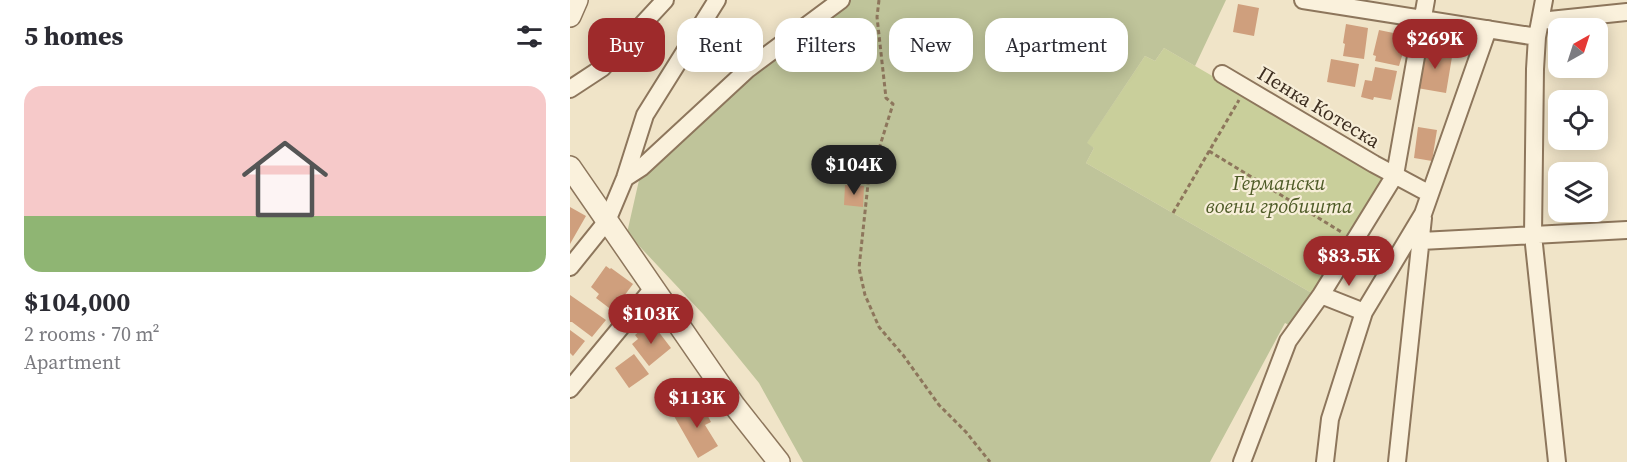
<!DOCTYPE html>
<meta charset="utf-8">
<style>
:root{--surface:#fff;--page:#f2f2f3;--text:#2b2b33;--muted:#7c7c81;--accent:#9e2a2b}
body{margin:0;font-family:"Source Serif 4",serif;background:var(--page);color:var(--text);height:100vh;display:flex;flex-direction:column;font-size:22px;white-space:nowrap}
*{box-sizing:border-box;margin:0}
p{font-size:20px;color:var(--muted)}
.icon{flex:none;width:33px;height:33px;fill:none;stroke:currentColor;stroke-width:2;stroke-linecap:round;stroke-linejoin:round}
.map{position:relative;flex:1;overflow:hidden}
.sheet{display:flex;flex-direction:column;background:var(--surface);width:570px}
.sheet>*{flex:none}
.guide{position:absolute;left:18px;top:18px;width:570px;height:54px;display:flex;gap:12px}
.needle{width:39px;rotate:39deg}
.controls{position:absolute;left:978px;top:18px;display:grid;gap:12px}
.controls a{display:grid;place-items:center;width:60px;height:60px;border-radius:12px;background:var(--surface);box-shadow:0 3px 15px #0003;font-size:30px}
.price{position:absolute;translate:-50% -51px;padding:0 14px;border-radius:21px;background:var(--accent);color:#fff;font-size:20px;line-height:39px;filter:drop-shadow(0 2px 3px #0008)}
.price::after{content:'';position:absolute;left:50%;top:36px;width:18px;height:14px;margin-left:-9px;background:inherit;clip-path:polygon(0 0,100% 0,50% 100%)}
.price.current{background:#222;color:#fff}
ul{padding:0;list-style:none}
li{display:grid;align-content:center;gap:12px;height:318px;padding:0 24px}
li span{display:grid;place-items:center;height:186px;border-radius:18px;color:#555}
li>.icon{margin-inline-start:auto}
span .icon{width:108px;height:108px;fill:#fffc;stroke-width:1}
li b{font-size:26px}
h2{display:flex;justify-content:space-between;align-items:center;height:72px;padding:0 24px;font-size:26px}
.chip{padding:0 21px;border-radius:18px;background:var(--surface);box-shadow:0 3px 15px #0003;font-size:21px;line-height:54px}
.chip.current{background:var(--accent);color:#fff}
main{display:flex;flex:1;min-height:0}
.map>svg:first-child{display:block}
</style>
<main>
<section class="sheet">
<h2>5 homes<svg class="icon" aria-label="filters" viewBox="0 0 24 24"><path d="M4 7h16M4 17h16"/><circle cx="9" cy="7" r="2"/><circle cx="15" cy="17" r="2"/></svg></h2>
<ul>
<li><span style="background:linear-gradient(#f6c9c9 70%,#8fb573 0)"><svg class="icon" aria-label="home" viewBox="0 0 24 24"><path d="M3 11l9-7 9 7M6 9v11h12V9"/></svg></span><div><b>$104,000</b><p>2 rooms · 70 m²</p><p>Apartment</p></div></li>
</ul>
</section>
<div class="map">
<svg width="1057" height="462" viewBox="0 0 1057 462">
<rect width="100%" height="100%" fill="#f0e4c8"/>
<path fill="#c9cf9b" d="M 594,48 L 819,178 L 747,296 L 516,163 L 524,148 L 516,144 L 575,56 L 585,61 Z"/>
<path fill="#bfc49a" d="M 271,0 L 656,0 L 625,66 L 594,48 L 585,61 L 575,56 L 517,143 L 524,148 L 516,163 L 747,296 L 721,326 L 715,323 L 640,462 L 233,462 L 189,383 L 133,314 L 57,233 L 72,167 Z"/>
<path fill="#cf9f7d" d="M 668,4 L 689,8 L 684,36 L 663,32 Z
M 776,24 L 798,28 L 794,59 L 773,56 L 775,44 L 773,43 Z
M 809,30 L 838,36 L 829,66 L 805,61 L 806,56 L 803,55 Z
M 853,47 L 883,51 L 876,93 L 847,88 Z
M 761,59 L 789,64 L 785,87 L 757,82 Z
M 805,67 L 827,71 L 821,100 L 804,97 L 803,100 L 791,97 L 795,80 L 802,81 Z
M 848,127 L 867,130 L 862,161 L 844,158 Z
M 275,185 L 294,186 L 293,207 L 274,205 Z
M 0,207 L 16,216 L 0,244 Z
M 36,266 L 40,269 L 41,268 L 63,284 L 43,311 L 26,298 L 29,294 L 21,287 Z
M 0,295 L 36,320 L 22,337 L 2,322 L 0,322 Z
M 77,325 L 80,330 L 85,327 L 101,348 L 79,366 L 62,344 L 68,339 L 65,335 Z
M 0,330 L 15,341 L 3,356 L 0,353 Z
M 64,354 L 79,374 L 59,388 L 45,368 Z
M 130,401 L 141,422 L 135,425 L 148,446 L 128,458 L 104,416 Z"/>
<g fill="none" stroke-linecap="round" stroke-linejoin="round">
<defs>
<path id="minor" d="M 733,0 L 967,37
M 974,0 L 967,37 L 965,69 L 963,235 L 987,462
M 970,21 L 1057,12
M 652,74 L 804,164 L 860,194
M 0,89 L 32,68 L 95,0
M 55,178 L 72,167 L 178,69 L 271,0
M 843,237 L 851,241 L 1057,230
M 0,267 L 37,221 L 55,178 L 75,115 L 147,0
M 751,295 L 794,312
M 0,389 L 84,287
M 672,462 L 718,341 L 751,295 L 825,175 L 856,0
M 755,462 L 760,419 L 794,312 L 853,214 L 918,29
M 827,462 L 853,218"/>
<path id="tertiary" d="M 0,16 L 7,0
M 0,167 L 164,405 L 209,462"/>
</defs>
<use href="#minor" stroke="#8d765c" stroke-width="20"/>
<use href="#tertiary" stroke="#8d765c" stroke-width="24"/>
<path stroke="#8d765c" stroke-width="3" stroke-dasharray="4.5 3" stroke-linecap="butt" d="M 309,0 L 307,17 L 316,98 L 323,104 L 298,184 L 289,268 L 295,295 L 309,327 L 333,355 L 369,405 L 396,432 L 420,462
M 639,151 L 773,233
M 603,213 L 669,100
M 800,248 L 812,255"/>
<use href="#minor" stroke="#faf1dc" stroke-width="16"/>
<use href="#tertiary" stroke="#faf1dc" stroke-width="21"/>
</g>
<g text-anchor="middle" stroke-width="4.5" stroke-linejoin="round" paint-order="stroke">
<g font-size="20" fill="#3d2e20" stroke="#f7eed8">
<text transform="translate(749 107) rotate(31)" y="7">Пенка Котеска</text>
</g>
<g font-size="20" font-style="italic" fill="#4d5a26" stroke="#f7eed8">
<text x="709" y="190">Германски<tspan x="709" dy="23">воени гробишта</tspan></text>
</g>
</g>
</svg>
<div class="controls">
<a><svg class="needle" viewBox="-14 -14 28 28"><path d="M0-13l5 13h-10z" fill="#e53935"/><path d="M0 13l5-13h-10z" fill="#7c7c81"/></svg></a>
<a><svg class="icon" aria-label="locate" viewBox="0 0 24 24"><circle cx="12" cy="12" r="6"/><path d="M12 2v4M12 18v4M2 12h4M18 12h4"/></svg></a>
<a><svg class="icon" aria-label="layers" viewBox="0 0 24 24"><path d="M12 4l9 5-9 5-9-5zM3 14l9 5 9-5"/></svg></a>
</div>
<b class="price" style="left:865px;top:70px">$269K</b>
<b class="price current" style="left:284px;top:196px">$104K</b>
<b class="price" style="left:779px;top:287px">$83.5K</b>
<b class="price" style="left:81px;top:345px">$103K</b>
<b class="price" style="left:127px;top:429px">$113K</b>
<div class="guide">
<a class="chip current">Buy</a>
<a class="chip">Rent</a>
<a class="chip">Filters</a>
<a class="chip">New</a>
<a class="chip">Apartment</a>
</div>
</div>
</main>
